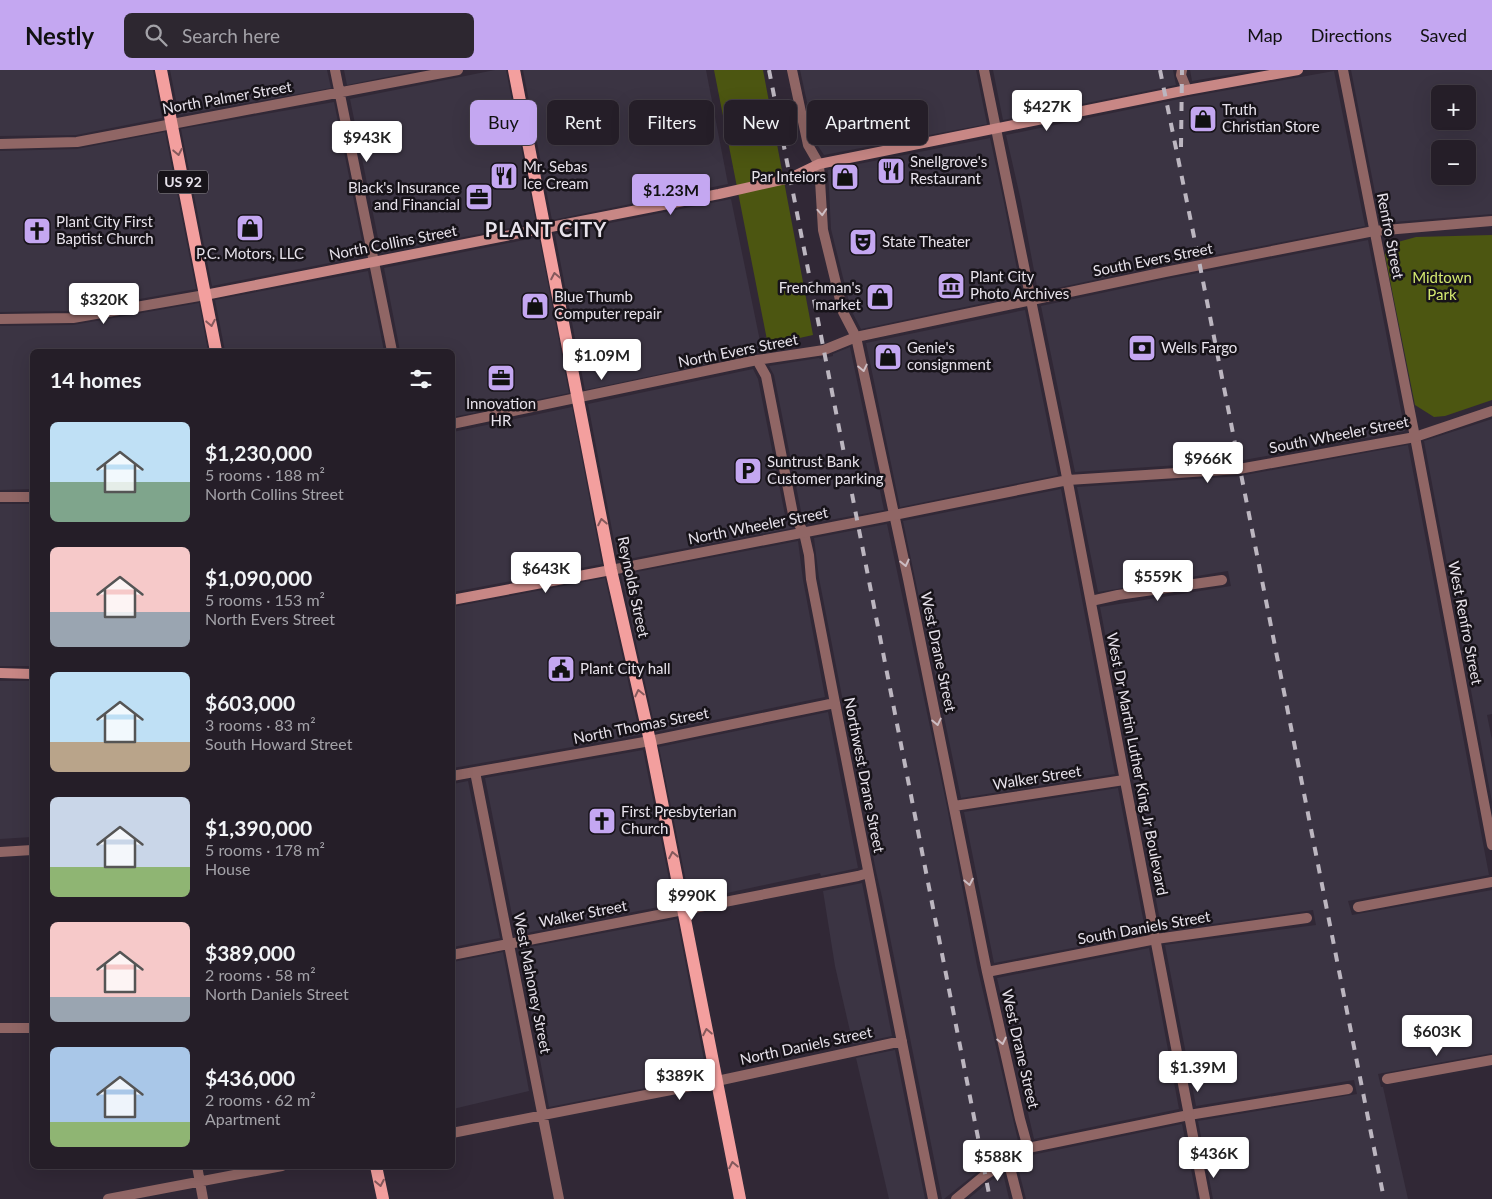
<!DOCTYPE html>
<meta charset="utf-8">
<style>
:root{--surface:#251e28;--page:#2d2730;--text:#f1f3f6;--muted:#a3a2a8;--line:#423c45;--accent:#c4a7f1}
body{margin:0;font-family:Lato,sans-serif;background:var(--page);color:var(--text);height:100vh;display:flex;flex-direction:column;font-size:19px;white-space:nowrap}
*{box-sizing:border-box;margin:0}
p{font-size:16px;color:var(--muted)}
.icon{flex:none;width:28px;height:28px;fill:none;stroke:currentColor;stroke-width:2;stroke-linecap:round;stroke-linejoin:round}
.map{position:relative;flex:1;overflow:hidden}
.side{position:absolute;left:30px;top:279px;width:425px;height:820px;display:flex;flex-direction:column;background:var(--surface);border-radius:8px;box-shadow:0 5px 20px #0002,0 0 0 1px var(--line)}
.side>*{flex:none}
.guide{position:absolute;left:470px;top:30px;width:475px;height:45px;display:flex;gap:10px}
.fabs{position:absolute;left:1431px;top:15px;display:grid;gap:10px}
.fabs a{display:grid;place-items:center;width:45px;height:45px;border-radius:8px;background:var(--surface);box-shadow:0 5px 20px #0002,0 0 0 1px var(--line);font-size:25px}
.price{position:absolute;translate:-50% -42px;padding:0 11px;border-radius:5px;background:#fff;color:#222;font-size:16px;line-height:32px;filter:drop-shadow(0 1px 2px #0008)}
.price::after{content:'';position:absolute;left:50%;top:30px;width:15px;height:11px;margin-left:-8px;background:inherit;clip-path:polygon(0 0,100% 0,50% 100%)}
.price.active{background:var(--accent);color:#111}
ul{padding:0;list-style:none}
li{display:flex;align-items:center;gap:15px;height:125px;padding:0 20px}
li span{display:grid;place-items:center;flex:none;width:140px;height:100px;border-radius:8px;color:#555}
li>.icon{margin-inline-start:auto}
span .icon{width:60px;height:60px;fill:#fffc;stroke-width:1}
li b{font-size:21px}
h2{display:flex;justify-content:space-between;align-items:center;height:60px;padding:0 20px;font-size:21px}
.tag{padding:0 18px;border-radius:8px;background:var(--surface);box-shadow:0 5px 20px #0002,0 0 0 1px var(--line);font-size:18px;line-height:45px}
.tag.active{background:var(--accent);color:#111}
header{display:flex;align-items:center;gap:30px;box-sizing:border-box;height:70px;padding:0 25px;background:var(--accent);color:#111}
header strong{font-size:24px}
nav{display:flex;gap:28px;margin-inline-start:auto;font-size:18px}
.search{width:350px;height:45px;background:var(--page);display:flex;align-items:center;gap:12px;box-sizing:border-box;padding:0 18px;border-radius:8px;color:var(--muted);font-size:19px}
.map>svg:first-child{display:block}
</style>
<header>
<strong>Nestly</strong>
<div class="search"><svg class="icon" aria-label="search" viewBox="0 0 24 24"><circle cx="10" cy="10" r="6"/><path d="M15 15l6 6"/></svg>Search here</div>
<nav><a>Map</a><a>Directions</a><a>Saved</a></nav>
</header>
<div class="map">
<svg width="1492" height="1129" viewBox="0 0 1492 1129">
<rect width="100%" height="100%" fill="#312836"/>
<path fill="#3b3443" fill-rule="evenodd" d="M 0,0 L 153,0 L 162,48 L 76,65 L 0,66 Z
M 170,0 L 327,0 L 331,18 L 179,45 Z
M 344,0 L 421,0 L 347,15 Z
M 495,0 L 506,0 L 536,153 L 381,183 L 350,29 Z
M 523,0 L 706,0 L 728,114 L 552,150 Z
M 800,0 L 976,0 L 987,54 L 824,85 L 816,73 Z
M 993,0 L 1173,0 L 1176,15 L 1003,50 Z
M 1190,0 L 1257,0 L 1192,11 Z
M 1351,0 L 1492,0 L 1492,144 L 1381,153 ZM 1440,24 L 1468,24 L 1468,51 L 1440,51 ZM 1440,79 L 1468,79 L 1468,106 L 1440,106 Z
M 1334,1 L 1365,156 L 1163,195 L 1038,222 L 1021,131 L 1006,65 L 1189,27 Z
M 334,32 L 365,186 L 212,216 L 181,59 Z
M 165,62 L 196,219 L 72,241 L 0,242 L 0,81 L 77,79 Z
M 990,68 L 1004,133 L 1022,225 L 861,259 L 851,240 L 831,159 L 828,100 Z
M 731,129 L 761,276 L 767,282 L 761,281 L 755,284 L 585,320 L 555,164 Z
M 539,167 L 569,323 L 453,347 L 452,281 L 400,281 L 384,198 Z
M 1368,170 L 1405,361 L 1238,391 L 1075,402 L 1041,236 L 1167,209 Z
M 368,201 L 384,281 L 225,281 L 215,230 Z
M 199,233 L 208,281 L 32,281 L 32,419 L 0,420 L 0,256 L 73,255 Z
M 1025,240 L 1058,405 L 900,437 L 866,273 Z
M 850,277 L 884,440 L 808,454 L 801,441 L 774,305 L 769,296 L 819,288 L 820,289 L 833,286 L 833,284 Z
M 753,299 L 758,309 L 785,445 L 792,458 L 618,491 L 588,334 Z
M 572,337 L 602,494 L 453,522 L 453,362 Z
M 1492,349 L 1492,644 L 1487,645 L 1492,670 L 1492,732 L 1424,371 Z
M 1408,375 L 1489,805 L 1348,831 L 1352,845 L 1492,820 L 1492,983 L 1378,1004 L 1381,1017 L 1383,1017 L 1408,1129 L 1213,1129 L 1198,1051 L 1357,1024 L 1354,1010 L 1196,1036 L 1165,875 L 1316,855 L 1313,840 L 1162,861 L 1100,537 L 1231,516 L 1228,501 L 1098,522 L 1077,417 L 1240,406 Z
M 1061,419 L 1115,704 L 961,728 L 903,451 Z
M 0,434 L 32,434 L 32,596 L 0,596 Z
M 887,454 L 947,737 L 977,896 L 1019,1075 L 1005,1084 L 999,1085 L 999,1087 L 980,1100 L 944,1129 L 942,1129 L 882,827 L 876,801 L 819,508 L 814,468 Z
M 798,471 L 803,510 L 825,627 L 656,662 L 621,505 Z
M 605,508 L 640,665 L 453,698 L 453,537 Z
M 0,611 L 32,611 L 32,767 L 0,769 Z
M 828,642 L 858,798 L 821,806 L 820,803 L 690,831 L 659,677 Z
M 643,680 L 674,834 L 516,865 L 485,708 Z
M 468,711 L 500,868 L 453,877 L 453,714 Z
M 1118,718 L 1146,864 L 994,893 L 964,742 Z
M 862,813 L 892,966 L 853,974 L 835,896 L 823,821 Z
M 677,849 L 707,1006 L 549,1037 L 519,879 Z
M 1149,878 L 1179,1039 L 1034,1069 L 997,908 Z
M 503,882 L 529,1021 L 453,1039 L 453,892 Z
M 895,980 L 925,1129 L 889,1129 L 856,988 Z
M 1182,1054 L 1197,1129 L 1026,1129 L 1017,1094 L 1032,1085 Z
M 1003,1103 L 1009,1129 L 968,1129 L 990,1111 Z"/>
<path fill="#4c5611" d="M 714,0 L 763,0 L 813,265 L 768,275 Z
M 1492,165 L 1492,330 L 1445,346 L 1434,347 L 1415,335 L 1385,185 L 1387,175 L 1416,167 Z"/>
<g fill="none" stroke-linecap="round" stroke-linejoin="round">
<path stroke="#906665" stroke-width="10" d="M 335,0 L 392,281
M 792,0 L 808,75 L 819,94 L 823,160 L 843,242 L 856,267 L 908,509 L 987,902 L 1020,1049 L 1028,1078
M 0,74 L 77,72 L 458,0
M 0,249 L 73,248 L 205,225
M 757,290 L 766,306 L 793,444 L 804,463 L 809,485 L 811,509 L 835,633 L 933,1129
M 452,354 L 757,290 L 824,280 L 856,267 L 1165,202 L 1374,161 L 1492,151
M 1415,367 L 1492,775
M 0,427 L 32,427
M 1091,531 L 1118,525 L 1222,510
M 475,702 L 559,1129
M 452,706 L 650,671 L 835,633
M 954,736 L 1124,710
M 0,782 L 32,780
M 1358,837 L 1492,812
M 452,885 L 858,806 L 868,803
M 987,902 L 1156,869 L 1307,848
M 0,958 L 32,958
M 1387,1009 L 1492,990
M 452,1063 L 717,1011 L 902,971
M 1008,1090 L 1018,1129
M 197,1096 L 203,1129
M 108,1129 L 282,1096
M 956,1129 L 985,1105 L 1028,1078 L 1189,1045 L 1348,1019"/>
<path stroke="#906665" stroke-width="10" d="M 984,0 L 1064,392 L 1205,1129
M 1182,0 L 1181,5 L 1187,20
M 1343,0 L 1415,367
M 611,500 L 894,445 L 1068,410 L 1239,399 L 1415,367 L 1492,341"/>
<path stroke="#c88785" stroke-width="10" d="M 205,225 L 719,124 L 790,108 L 819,94 L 1187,20 L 1298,0
M 452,530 L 611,500
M 0,603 L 32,604"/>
<path stroke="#f39f9e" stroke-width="12" d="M 161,0 L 216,281
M 514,0 L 611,500 L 650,671 L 740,1129
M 376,1096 L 383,1129"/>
<path stroke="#bcb6c0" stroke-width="4" stroke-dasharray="9 9" stroke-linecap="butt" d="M 769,0 L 990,1129
M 1160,0 L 1200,196 L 1384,1129
M 1181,77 L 1182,0"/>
</g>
<defs><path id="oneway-chevron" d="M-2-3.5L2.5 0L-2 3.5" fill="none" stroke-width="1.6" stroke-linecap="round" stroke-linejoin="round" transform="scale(1.25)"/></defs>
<g stroke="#85595c">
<use href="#oneway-chevron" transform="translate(178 82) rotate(79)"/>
<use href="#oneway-chevron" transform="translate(555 206) rotate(-101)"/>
<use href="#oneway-chevron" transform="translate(211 253) rotate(79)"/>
<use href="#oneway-chevron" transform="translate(602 452) rotate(-101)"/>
<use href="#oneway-chevron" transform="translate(639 623) rotate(-103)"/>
<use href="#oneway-chevron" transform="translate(673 785) rotate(-101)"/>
<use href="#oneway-chevron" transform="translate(707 962) rotate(-101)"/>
<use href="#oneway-chevron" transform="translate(733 1095) rotate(-101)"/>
<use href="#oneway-chevron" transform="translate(380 1113) rotate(79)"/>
</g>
<g stroke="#cdbdc3">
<use href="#oneway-chevron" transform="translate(822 142) rotate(86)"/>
<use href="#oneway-chevron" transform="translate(863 298) rotate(78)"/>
<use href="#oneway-chevron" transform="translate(905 493) rotate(77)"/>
<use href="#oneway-chevron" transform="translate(937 652) rotate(78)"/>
<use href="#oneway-chevron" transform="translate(969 812) rotate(79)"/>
<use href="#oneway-chevron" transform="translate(1002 971) rotate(77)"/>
</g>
<defs>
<symbol id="shop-square" viewBox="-11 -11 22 22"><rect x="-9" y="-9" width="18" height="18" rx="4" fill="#c4a7f1" stroke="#171319"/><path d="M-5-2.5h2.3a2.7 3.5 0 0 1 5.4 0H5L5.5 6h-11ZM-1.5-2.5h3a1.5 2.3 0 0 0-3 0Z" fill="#111"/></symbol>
<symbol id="restaurant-square" viewBox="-11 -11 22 22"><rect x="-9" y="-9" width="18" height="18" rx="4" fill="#c4a7f1" stroke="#171319"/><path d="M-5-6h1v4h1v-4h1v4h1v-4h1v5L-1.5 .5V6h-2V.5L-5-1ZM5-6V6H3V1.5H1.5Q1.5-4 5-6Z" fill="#111"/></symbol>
<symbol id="office-square" viewBox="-11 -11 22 22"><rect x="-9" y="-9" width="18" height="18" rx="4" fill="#c4a7f1" stroke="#171319"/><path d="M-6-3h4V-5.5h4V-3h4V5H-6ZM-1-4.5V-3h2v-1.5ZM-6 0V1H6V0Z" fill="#111"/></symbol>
<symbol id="church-square" viewBox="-11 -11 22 22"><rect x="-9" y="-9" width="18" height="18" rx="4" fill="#c4a7f1" stroke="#171319"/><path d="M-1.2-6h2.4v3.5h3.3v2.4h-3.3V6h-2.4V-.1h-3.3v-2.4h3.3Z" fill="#111"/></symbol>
<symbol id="theatre-square" viewBox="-11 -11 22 22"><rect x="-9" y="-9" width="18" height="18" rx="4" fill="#c4a7f1" stroke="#171319"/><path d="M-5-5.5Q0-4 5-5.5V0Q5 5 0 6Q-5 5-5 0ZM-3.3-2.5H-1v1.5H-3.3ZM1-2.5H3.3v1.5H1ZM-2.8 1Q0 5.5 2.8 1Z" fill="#111"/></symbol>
<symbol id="museum-square" viewBox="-11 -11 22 22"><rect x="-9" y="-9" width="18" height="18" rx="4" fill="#c4a7f1" stroke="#171319"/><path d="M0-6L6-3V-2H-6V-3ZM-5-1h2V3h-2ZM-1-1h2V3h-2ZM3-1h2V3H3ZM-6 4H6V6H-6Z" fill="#111"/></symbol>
<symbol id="bank-square" viewBox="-11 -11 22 22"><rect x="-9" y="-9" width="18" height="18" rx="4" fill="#c4a7f1" stroke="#171319"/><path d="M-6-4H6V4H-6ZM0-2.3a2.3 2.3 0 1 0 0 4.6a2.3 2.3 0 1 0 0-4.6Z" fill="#111"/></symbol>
<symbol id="parking-square" viewBox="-11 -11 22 22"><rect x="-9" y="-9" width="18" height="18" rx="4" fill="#c4a7f1" stroke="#171319"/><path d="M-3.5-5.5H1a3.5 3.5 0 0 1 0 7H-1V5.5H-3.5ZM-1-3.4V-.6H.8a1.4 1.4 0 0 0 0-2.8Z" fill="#111"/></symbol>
<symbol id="civic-square" viewBox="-11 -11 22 22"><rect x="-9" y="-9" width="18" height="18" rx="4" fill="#c4a7f1" stroke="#171319"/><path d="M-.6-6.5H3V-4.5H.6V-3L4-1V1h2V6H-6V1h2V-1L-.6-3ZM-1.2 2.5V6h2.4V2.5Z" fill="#111"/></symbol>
</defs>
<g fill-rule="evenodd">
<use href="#shop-square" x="1187" y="33" width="32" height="32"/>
<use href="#restaurant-square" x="875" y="85" width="32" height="32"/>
<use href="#restaurant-square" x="488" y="90" width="32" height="32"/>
<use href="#shop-square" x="829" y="91" width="32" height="32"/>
<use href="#office-square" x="463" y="111" width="32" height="32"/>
<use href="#shop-square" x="234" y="142" width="32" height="32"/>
<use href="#church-square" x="21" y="145" width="32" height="32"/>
<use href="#theatre-square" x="847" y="156" width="32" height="32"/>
<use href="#museum-square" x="935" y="200" width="32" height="32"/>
<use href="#shop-square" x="864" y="211" width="32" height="32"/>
<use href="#shop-square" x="519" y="220" width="32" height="32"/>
<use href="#bank-square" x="1126" y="262" width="32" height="32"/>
<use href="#shop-square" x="872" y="271" width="32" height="32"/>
<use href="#office-square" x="485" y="292" width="32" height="32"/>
<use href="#parking-square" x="732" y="385" width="32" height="32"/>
<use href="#civic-square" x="545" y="583" width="32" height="32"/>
<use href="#church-square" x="586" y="735" width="32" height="32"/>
</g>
<g text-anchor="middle" stroke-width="5" stroke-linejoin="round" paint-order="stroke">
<rect fill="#171319" stroke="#a9a4ac" stroke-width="1" x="158" y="100.5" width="50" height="23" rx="4"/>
<g font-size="14" font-weight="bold" fill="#e7e2eb">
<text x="183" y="117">US 92</text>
</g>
<g font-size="15" fill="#e7e2eb" stroke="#171319">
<text transform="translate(227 28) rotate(-10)" y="5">North Palmer Street</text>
<text transform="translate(1390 166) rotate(79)" y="5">Renfro Street</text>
<text transform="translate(393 173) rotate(-11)" y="5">North Collins Street</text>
<text transform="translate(1153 190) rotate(-11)" y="5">South Evers Street</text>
<text transform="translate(738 281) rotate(-11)" y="5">North Evers Street</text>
<text transform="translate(1339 365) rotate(-11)" y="5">South Wheeler Street</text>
<text transform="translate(758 456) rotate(-11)" y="5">North Wheeler Street</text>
<text transform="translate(633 517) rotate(78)" y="5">Reynolds Street</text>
<text transform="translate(1465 553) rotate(79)" y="5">West Renfro Street</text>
<text transform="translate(938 582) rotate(78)" y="5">West Drane Street</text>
<text transform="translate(641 656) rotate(-11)" y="5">North Thomas Street</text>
<text transform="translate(1137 694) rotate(79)" y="5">West Dr Martin Luther King Jr Boulevard</text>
<text transform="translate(864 705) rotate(79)" y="5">Northwest Drane Street</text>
<text transform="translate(1037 708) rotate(-9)" y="5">Walker Street</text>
<text transform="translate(583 844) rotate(-11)" y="5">Walker Street</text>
<text transform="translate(1144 858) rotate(-10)" y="5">South Daniels Street</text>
<text transform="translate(532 913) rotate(79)" y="5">West Mahoney Street</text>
<text transform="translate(806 976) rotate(-12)" y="5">North Daniels Street</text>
<text transform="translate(1020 979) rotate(77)" y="5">West Drane Street</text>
</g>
<g font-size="15" fill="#e7e2eb" stroke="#171319" text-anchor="start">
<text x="1222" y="45">Truth<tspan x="1222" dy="17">Christian Store</tspan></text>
<text x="910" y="97">Snellgrove's<tspan x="910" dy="17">Restaurant</tspan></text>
<text x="523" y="102">Mr. Sebas<tspan x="523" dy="17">Ice Cream</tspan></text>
<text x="826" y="112" text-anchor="end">Par Inteiors</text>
<text x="460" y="123" text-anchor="end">Black's Insurance<tspan x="460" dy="17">and Financial</tspan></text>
<text x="56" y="157">Plant City First<tspan x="56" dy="17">Baptist Church</tspan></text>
<text x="882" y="177">State Theater</text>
<text x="250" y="189" text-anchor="middle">P.C. Motors, LLC</text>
<text x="970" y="212">Plant City<tspan x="970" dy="17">Photo Archives</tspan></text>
<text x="861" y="223" text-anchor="end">Frenchman's<tspan x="861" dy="17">market</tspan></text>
<text x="554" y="232">Blue Thumb<tspan x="554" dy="17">Computer repair</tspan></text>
<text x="907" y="283">Genie's<tspan x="907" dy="17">consignment</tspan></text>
<text x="1161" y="283">Wells Fargo</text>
<text x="501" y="339" text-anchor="middle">Innovation<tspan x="501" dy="17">HR</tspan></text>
<text x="767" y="397">Suntrust Bank<tspan x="767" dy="17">Customer parking</tspan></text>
<text x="580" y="604">Plant City hall</text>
<text x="621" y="747">First Presbyterian<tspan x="621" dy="17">Church</tspan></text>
</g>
<g font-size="15" fill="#d4e970" stroke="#171319">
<text x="1442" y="213">Midtown<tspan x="1442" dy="17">Park</tspan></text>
</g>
<g font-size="20" font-weight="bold" letter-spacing="1" fill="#e7e2eb" stroke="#171319">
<text x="546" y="167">PLANT CITY</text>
</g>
</g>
</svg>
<div class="fabs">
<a>+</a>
<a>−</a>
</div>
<b class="price" style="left:1047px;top:62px">$427K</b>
<b class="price" style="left:367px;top:93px">$943K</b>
<b class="price active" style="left:671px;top:146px">$1.23M</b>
<b class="price" style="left:104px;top:255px">$320K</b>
<b class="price" style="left:602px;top:311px">$1.09M</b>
<b class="price" style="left:1208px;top:414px">$966K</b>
<b class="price" style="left:546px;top:524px">$643K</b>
<b class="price" style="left:1158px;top:532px">$559K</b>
<b class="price" style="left:692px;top:851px">$990K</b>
<b class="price" style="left:1437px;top:987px">$603K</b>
<b class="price" style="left:1198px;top:1023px">$1.39M</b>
<b class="price" style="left:680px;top:1031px">$389K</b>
<b class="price" style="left:1214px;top:1109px">$436K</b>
<b class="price" style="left:998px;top:1112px">$588K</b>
<div class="guide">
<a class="tag active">Buy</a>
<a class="tag">Rent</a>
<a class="tag">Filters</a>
<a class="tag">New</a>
<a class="tag">Apartment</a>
</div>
<section class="side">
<h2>14 homes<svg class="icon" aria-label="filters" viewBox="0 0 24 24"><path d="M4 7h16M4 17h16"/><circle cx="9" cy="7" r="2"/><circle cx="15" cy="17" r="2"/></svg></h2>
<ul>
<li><span style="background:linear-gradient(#bfe0f5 60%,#7fa58c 0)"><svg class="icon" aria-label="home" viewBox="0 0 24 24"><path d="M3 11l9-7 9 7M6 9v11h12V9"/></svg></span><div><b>$1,230,000</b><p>5 rooms · 188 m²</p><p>North Collins Street</p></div></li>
<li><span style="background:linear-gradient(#f6c9c9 65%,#9aa5b1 0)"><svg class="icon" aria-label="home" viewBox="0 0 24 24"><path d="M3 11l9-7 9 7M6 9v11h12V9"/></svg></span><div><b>$1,090,000</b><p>5 rooms · 153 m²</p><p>North Evers Street</p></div></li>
<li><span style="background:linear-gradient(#bfe0f5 70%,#b9a48a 0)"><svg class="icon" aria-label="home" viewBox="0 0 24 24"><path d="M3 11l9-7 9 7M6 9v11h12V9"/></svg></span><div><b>$603,000</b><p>3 rooms · 83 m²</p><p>South Howard Street</p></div></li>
<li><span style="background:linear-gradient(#c9d6e8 70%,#8fb573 0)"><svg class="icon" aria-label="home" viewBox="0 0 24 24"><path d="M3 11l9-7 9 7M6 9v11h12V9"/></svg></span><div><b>$1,390,000</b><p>5 rooms · 178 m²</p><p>House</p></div></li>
<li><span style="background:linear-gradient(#f6c9c9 75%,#9aa5b1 0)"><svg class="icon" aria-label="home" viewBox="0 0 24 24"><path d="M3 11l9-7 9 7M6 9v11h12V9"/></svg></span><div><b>$389,000</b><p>2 rooms · 58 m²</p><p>North Daniels Street</p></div></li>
<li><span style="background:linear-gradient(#a9c7e8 75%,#8fb573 0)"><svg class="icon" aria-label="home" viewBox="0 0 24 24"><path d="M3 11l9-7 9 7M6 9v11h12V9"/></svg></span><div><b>$436,000</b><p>2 rooms · 62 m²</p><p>Apartment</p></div></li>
</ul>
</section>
</div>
